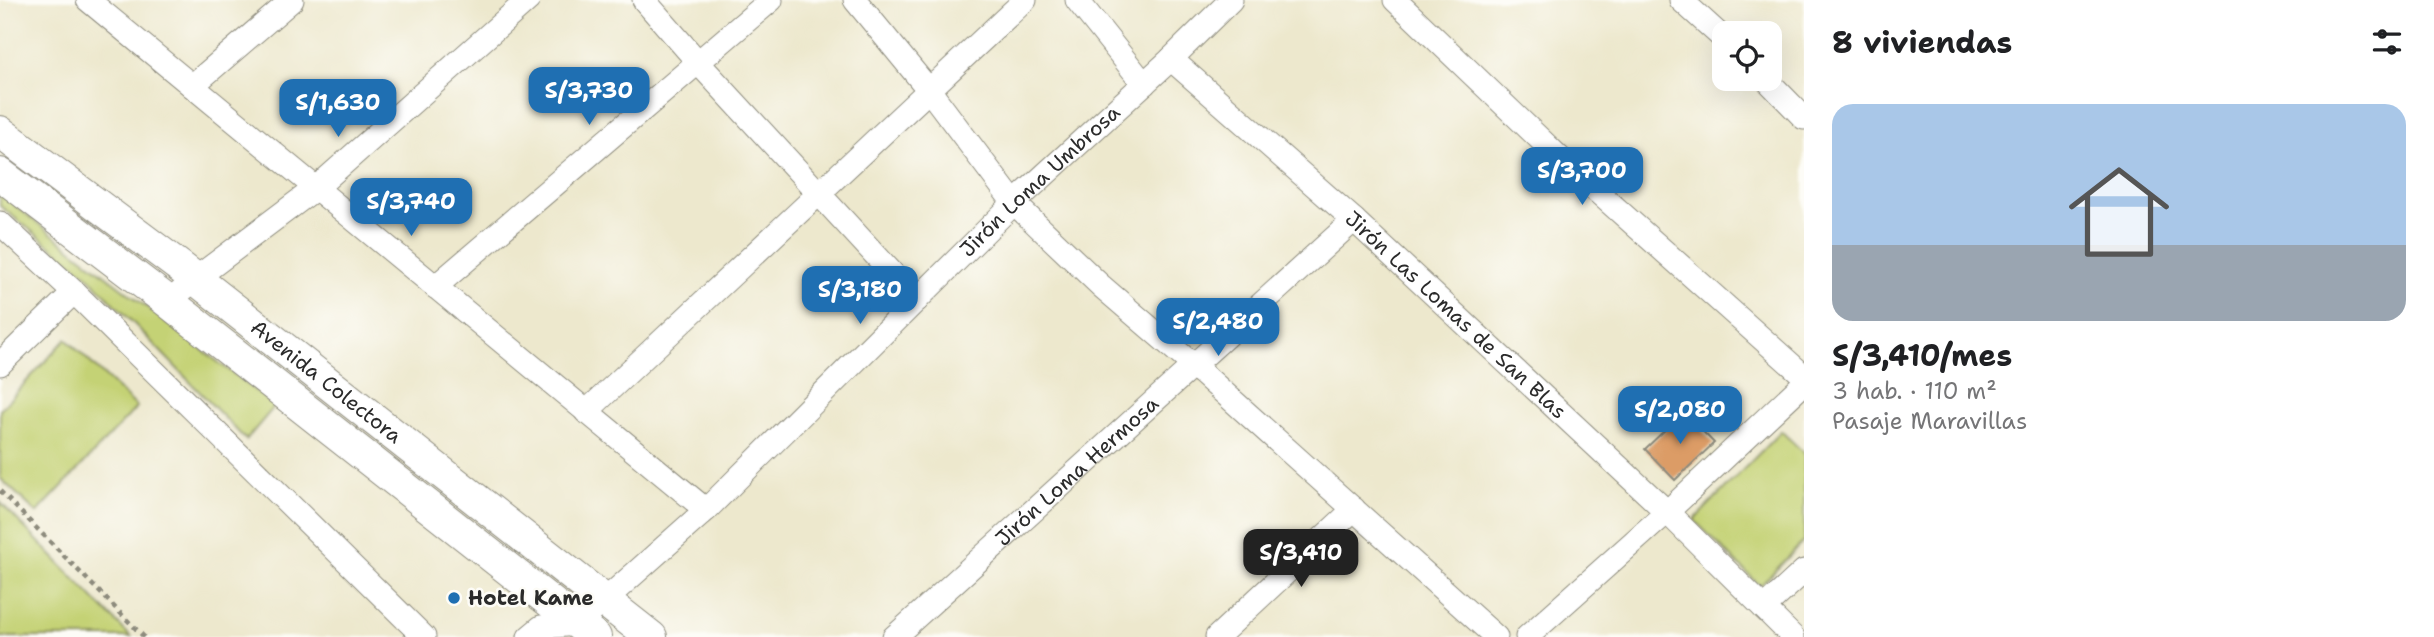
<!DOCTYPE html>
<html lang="es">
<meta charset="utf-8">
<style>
:root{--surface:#fff;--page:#f2f2f2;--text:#202124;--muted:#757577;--accent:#1f6fb2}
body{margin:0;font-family:"Shantell Sans",sans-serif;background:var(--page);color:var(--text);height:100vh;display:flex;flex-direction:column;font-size:26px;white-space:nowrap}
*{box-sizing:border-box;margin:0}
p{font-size:23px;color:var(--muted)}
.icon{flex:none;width:38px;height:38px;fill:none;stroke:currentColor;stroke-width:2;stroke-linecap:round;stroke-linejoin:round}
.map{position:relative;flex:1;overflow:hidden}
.sheet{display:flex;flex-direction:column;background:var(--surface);width:630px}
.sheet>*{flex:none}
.tools{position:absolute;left:1712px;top:21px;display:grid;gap:14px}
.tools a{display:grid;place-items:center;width:70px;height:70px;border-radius:14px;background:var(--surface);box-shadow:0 7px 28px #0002;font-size:35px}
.price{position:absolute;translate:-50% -60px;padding:0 16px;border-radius:14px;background:var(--accent);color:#fff;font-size:23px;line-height:46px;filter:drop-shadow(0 2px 4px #0008)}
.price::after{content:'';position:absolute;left:50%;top:42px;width:21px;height:16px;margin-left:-10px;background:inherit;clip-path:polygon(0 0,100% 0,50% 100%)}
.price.current{background:#222;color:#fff}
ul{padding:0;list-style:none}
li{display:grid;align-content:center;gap:14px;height:371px;padding:0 28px}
li span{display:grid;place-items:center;height:217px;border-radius:21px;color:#555}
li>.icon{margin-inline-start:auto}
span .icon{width:126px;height:126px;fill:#fffc;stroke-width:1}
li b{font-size:30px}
h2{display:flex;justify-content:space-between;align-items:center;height:84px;padding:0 28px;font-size:30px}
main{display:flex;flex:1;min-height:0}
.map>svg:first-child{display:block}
</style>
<main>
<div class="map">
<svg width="1804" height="637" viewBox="0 0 1804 637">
<rect width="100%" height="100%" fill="#fdfcf7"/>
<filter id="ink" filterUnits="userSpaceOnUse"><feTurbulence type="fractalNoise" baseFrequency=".0143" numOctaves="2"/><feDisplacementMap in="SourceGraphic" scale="14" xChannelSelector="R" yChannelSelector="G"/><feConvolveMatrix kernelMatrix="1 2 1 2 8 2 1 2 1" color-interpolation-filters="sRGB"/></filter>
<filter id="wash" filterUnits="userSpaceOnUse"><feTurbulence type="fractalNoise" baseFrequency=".00686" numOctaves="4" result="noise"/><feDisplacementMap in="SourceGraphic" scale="28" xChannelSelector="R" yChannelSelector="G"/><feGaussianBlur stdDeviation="1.57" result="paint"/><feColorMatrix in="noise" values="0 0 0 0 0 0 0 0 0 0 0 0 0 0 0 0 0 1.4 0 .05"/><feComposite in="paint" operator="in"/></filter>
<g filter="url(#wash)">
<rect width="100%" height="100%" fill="#ede8cd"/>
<path fill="#c4d274" stroke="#787e50" stroke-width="2" d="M 0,194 L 275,406 L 246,440 L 86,274 L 0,206 Z
M 66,339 L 137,407 L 37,513 L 0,478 L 0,410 Z
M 1781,431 L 1804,453 L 1804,541 L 1760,586 L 1694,520 Z
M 0,502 L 131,637 L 0,637 Z"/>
<g id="blocks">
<path fill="#dc9c66" d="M 1684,412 L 1714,443 L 1675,480 L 1645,449 Z"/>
</g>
</g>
<g filter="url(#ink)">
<use href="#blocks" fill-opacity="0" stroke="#8c8a7c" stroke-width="2"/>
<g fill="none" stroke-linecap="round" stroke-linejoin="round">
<defs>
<g id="street">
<path d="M 88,0 L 706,510"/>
<path d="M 644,0 L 704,69 L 917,300"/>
<path d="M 855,0 L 929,90 L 1014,203 L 1100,285 L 1193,365 L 1496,637"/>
<path d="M 1077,0 L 1144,84"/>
<path d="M 1395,0 L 1563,161 L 1804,376"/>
<path d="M 1681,0 L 1724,39"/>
<path id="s1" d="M 1171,59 L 1354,220 L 1667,512 L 1793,637"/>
<path d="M 1766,79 L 1804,118"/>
<path d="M 192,86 L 292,0"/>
<path d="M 0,223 L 74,292 L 424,637"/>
<path d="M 435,287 L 771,0"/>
<path d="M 169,302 L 195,279 L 316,188 L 528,0"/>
<path d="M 0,364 L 74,292"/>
<path d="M 586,412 L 1025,0"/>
<path d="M 1764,608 L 1804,571"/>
<path id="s2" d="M 529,637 L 541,627 L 578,624 L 706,510 L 1014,203 L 1171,59 L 1231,0"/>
<path id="s3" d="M 894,637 L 1354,220"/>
<path d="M 1217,637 L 1354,509"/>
<path d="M 1527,637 L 1667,512 L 1804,383"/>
</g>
<g id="secondary">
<path id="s4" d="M 0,132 L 183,269 L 651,637"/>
<path d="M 0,174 L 162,297 L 595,637"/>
</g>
</defs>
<use href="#street" stroke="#8c8a7c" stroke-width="25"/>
<use href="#secondary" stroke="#8c8a7c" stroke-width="34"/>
<path stroke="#8c8a7c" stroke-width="4.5" stroke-dasharray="5 5" stroke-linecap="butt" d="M 0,491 L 144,637"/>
<use href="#street" stroke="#fff" stroke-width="23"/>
<use href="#secondary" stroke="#fff" stroke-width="32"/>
</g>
</g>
<circle fill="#1f6fb2" stroke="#fdfcf7" stroke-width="2.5" cx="454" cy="598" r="7"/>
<g text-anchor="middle" stroke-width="5" stroke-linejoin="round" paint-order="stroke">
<g font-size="21" fill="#2b2b2b" stroke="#fdfcf7">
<text dy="7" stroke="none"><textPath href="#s2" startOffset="693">Jirón Loma Umbrosa</textPath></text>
<text dy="7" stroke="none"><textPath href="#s1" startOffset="383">Jirón Las Lomas de San Blas</textPath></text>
<text dy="7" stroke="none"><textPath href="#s4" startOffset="411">Avenida Colectora</textPath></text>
<text dy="7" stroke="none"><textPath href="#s3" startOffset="247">Jirón Loma Hermosa</textPath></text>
</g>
<g font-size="21" font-weight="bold" fill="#2b2b2b" stroke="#fdfcf7" text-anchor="start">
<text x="468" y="605">Hotel Kame</text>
</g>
</g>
</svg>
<div class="tools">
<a><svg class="icon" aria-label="locate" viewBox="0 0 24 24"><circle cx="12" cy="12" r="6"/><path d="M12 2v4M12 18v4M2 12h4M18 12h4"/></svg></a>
</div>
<b class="price" style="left:589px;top:127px">S/3,730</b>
<b class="price" style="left:338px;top:139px">S/1,630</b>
<b class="price" style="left:1582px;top:207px">S/3,700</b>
<b class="price" style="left:411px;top:238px">S/3,740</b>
<b class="price" style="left:860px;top:326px">S/3,180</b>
<b class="price" style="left:1218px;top:358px">S/2,480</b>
<b class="price" style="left:1680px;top:446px">S/2,080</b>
<b class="price current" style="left:1301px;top:589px">S/3,410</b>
</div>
<section class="sheet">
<h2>8 viviendas<svg class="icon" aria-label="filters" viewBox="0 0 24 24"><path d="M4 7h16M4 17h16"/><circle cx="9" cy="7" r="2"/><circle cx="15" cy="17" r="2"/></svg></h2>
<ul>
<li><span style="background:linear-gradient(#a9c7e8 65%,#9aa5b1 0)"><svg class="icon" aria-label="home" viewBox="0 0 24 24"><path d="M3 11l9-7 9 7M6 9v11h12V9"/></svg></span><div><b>S/3,410/mes</b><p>3 hab. · 110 m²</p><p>Pasaje Maravillas</p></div></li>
</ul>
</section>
</main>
